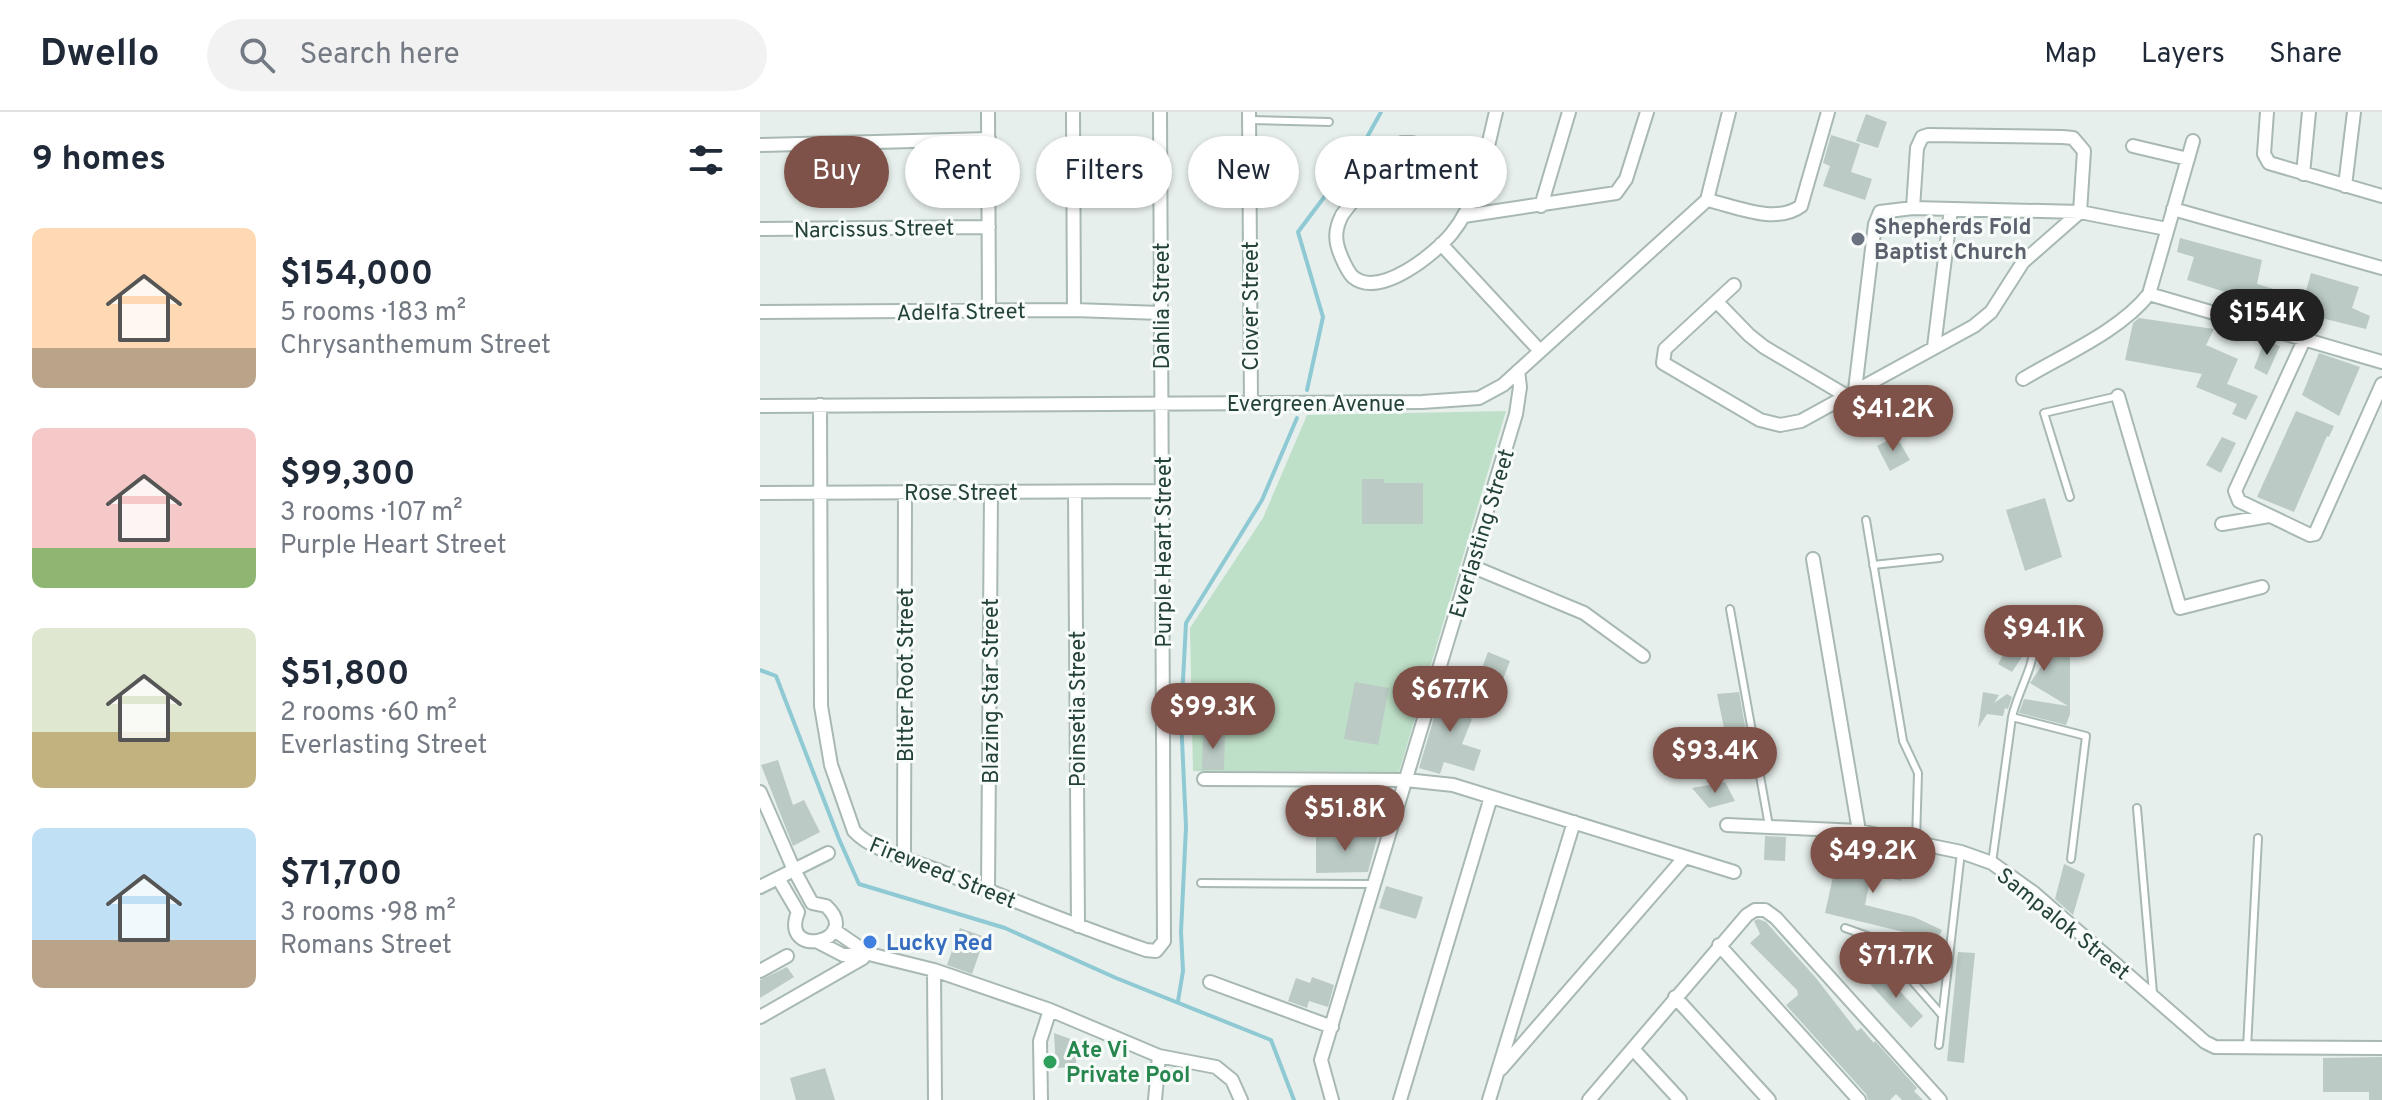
<!DOCTYPE html>
<meta charset="utf-8">
<style>
:root{--surface:#fff;--page:#f2f2f3;--text:#1f2937;--muted:#747a83;--line:#e0e1e3;--accent:#7f5249}
body{margin:0;font-family:Overpass,sans-serif;background:var(--page);color:var(--text);height:100vh;display:flex;flex-direction:column;font-size:30px;white-space:nowrap}
*{box-sizing:border-box;margin:0}
p{font-size:26px;color:var(--muted)}
.icon{flex:none;width:44px;height:44px;fill:none;stroke:currentColor;stroke-width:2;stroke-linecap:round;stroke-linejoin:round}
.map{position:relative;flex:1;overflow:hidden}
.side{display:flex;flex-direction:column;background:var(--surface);width:760px}
.side>*{flex:none}
.hud{position:absolute;left:24px;top:24px;width:760px;height:72px;display:flex;gap:16px}
.price{position:absolute;translate:-50% -68px;padding:0 18px;border-radius:28px;background:var(--accent);color:#fff;font-size:26px;line-height:52px;filter:drop-shadow(0 2px 4px #0008)}
.price::after{content:'';position:absolute;left:50%;top:48px;width:24px;height:18px;margin-left:-12px;background:inherit;clip-path:polygon(0 0,100% 0,50% 100%)}
.price.selected{background:#222;color:#fff}
ul{padding:0;list-style:none}
li{display:flex;align-items:center;gap:24px;height:200px;padding:0 32px}
li span{display:grid;place-items:center;flex:none;width:224px;height:160px;border-radius:12px;color:#555}
li>.icon{margin-inline-start:auto}
span .icon{width:96px;height:96px;fill:#fffc;stroke-width:1}
li b{font-size:34px}
h2{display:flex;justify-content:space-between;align-items:center;height:96px;padding:0 32px;font-size:34px}
.pill{padding:0 28px;border-radius:36px;background:var(--surface);box-shadow:0 2px 6px #0004;font-size:28px;line-height:72px}
.pill.selected{background:var(--accent);color:#fff}
header{display:flex;align-items:center;gap:48px;box-sizing:border-box;height:112px;padding:0 40px;background:var(--surface);border-bottom:2px solid var(--line)}
header strong{font-size:38px}
nav{display:flex;gap:44px;margin-inline-start:auto;font-size:28px}
.search{width:560px;height:72px;background:var(--page);display:flex;align-items:center;gap:20px;box-sizing:border-box;padding:0 28px;border-radius:44px;color:var(--muted);font-size:30px}
main{display:flex;flex:1;min-height:0}
.map>svg:first-child{display:block}
</style>
<header>
<strong>Dwello</strong>
<div class="search"><svg class="icon" aria-label="search" viewBox="0 0 24 24"><circle cx="10" cy="10" r="6"/><path d="M15 15l6 6"/></svg>Search here</div>
<nav><a>Map</a><a>Layers</a><a>Share</a></nav>
</header>
<main>
<section class="side">
<h2>9 homes<svg class="icon" aria-label="filters" viewBox="0 0 24 24"><path d="M4 7h16M4 17h16"/><circle cx="9" cy="7" r="2"/><circle cx="15" cy="17" r="2"/></svg></h2>
<ul>
<li><span style="background:linear-gradient(#ffd9b3 75%,#b9a48a 0)"><svg class="icon" aria-label="home" viewBox="0 0 24 24"><path d="M3 11l9-7 9 7M6 9v11h12V9"/></svg></span><div><b>$154,000</b><p>5 rooms · 183 m²</p><p>Chrysanthemum Street</p></div></li>
<li><span style="background:linear-gradient(#f6c9c9 75%,#8fb573 0)"><svg class="icon" aria-label="home" viewBox="0 0 24 24"><path d="M3 11l9-7 9 7M6 9v11h12V9"/></svg></span><div><b>$99,300</b><p>3 rooms · 107 m²</p><p>Purple Heart Street</p></div></li>
<li><span style="background:linear-gradient(#dfe7d0 65%,#c2b280 0)"><svg class="icon" aria-label="home" viewBox="0 0 24 24"><path d="M3 11l9-7 9 7M6 9v11h12V9"/></svg></span><div><b>$51,800</b><p>2 rooms · 60 m²</p><p>Everlasting Street</p></div></li>
<li><span style="background:linear-gradient(#bfe0f5 70%,#b9a48a 0)"><svg class="icon" aria-label="home" viewBox="0 0 24 24"><path d="M3 11l9-7 9 7M6 9v11h12V9"/></svg></span><div><b>$71,700</b><p>3 rooms · 98 m²</p><p>Romans Street</p></div></li>
</ul>
</section>
<div class="map">
<svg width="1622" height="988" viewBox="0 0 1622 988">
<rect width="100%" height="100%" fill="#e6efeb"/>
<path fill="#bfe0c8" d="M 746,299 L 639,660 L 433,659 L 430,516 L 503,406 L 547,303 Z"/>
<g fill="none" stroke-linecap="round" stroke-linejoin="round">
<path stroke="#8ec9d4" stroke-width="4" d="M 547,278 L 563,205 L 538,120 L 601,36 L 621,0
M 0,558 L 16,564 L 79,727 L 99,772 L 245,816 L 356,866 L 511,928 L 534,988
M 418,889 L 423,859 L 421,820 L 426,715 L 421,606 L 426,511 L 502,388 L 537,306"/>
</g>
<path fill="#bbcac4" d="M 1106,2 L 1127,10 L 1118,36 L 1096,29 Z
M 1071,23 L 1100,32 L 1091,60 L 1112,67 L 1105,88 L 1063,74 L 1070,54 L 1063,51 Z
M 1420,126 L 1502,148 L 1497,172 L 1544,186 L 1551,161 L 1599,175 L 1592,196 L 1610,204 L 1606,217 L 1533,199 L 1532,201 L 1427,168 L 1434,145 L 1417,140 Z
M 1379,206 L 1454,217 L 1446,233 L 1478,247 L 1467,272 L 1498,284 L 1486,308 L 1472,302 L 1477,292 L 1436,275 L 1442,262 L 1365,248 L 1373,211 Z
M 1505,228 L 1520,234 L 1507,263 L 1494,256 Z
M 1559,241 L 1600,255 L 1579,304 L 1542,283 Z
M 1536,299 L 1574,314 L 1569,325 L 1567,324 L 1534,400 L 1497,385 Z
M 1136,324 L 1150,348 L 1130,359 L 1117,334 Z
M 1462,325 L 1476,331 L 1461,361 L 1446,353 Z
M 602,367 L 624,367 L 624,371 L 663,371 L 663,412 L 602,412 Z
M 1285,386 L 1302,445 L 1265,459 L 1246,398 Z
M 1274,510 L 1281,517 L 1285,513 L 1310,539 L 1310,602 L 1306,613 L 1259,601 L 1264,587 L 1308,594 L 1270,571 L 1283,552 L 1278,547 L 1279,526 L 1271,526 L 1268,536 L 1252,560 L 1238,552 L 1248,534 Z
M 728,540 L 750,549 L 740,575 L 718,566 Z
M 595,570 L 629,576 L 618,633 L 584,627 Z
M 688,570 L 710,578 L 701,602 L 712,607 L 702,632 L 721,638 L 714,659 L 684,650 L 680,662 L 659,656 L 677,596 Z
M 979,580 L 986,619 L 965,621 L 957,582 Z
M 1223,580 L 1239,583 L 1234,591 L 1247,582 L 1252,585 L 1248,597 L 1245,596 L 1243,604 L 1227,602 L 1218,616 Z
M 443,620 L 465,621 L 464,658 L 442,658 Z
M 18,648 L 33,693 L 44,688 L 60,720 L 33,734 L 1,653 Z
M 965,670 L 975,689 L 949,696 L 932,676 Z
M 618,722 L 608,760 L 556,761 L 556,723 Z
M 1005,724 L 1026,725 L 1025,749 L 1004,748 Z
M 1126,738 L 1147,743 L 1141,769 L 1111,762 L 1105,793 L 1154,805 L 1182,818 L 1174,834 L 1148,821 L 1065,801 L 1078,742 L 1124,749 Z
M 1304,752 L 1325,762 L 1313,803 L 1295,787 Z
M 626,774 L 663,785 L 656,807 L 619,796 Z
M 998,807 L 1006,810 L 1056,866 L 1097,919 L 1101,916 L 1114,931 L 1115,929 L 1157,976 L 1154,979 L 1163,988 L 1142,988 L 1136,982 L 1130,988 L 1108,988 L 1106,982 L 1026,893 L 1038,883 L 1037,878 L 990,831 L 1000,822 L 994,809 Z
M 200,816 L 225,825 L 212,862 L 187,853 Z
M 1198,840 L 1215,841 L 1204,951 L 1187,949 Z
M 27,855 L 34,865 L 0,886 L 0,868 Z
M 1121,859 L 1163,904 L 1151,916 L 1109,871 Z
M 552,865 L 574,873 L 568,895 L 549,889 L 547,896 L 528,889 L 536,866 L 550,871 Z
M 294,921 L 316,929 L 316,955 L 296,956 Z
M 1622,945 L 1622,988 L 1609,988 L 1609,980 L 1563,980 L 1563,946 Z
M 65,956 L 75,988 L 36,988 L 30,966 Z"/>
<g fill="none" stroke-linecap="round" stroke-linejoin="round">
<defs>
<path id="lane" d="M 489,8 L 569,10
M 1310,385 L 1284,301 L 1358,284
M 1106,408 L 1143,629 L 1158,661 L 1156,730
M 1113,453 L 1179,446
M 970,497 L 1009,714
M 1252,605 L 1326,624 L 1311,747
M 1377,696 L 1393,881
M 1232,751 L 1252,605 C 1258,579 1273,557 1275,530
M 441,771 L 614,772
M 1085,816 L 1187,852
M 1120,832 L 1181,902
M 1179,933 L 1201,740
M 1487,936 L 1498,726"/>
<path id="street" d="M 228,0 L 229,198
M 313,0 L 314,198
M 489,0 L 491,291
M 1507,0 L 1504,42 L 1509,51 L 1622,84
M 0,33 L 229,27
M 1373,34 L 1428,47
M 723,52 L 652,31 L 642,31 L 634,35 L 582,103 C 575,117 574,128 581,144 C 584,151 587,159 593,165 C 620,187 676,141 692,121 C 719,88 726,40 736,0
M 1543,62 L 1549,0
M 1585,74 L 1594,0
M 947,88 C 975,94 1015,113 1041,94 L 1068,0
M 781,94 L 809,0
M 1413,97 L 1622,156
M 704,104 L 856,81 L 866,67 L 887,0
M 0,117 L 229,115
M 681,132 L 780,239
M 974,173 L 905,237 L 903,251 L 1000,308 L 1020,313 L 1041,309 L 1214,214 L 1231,200 L 1263,150 L 1320,100 L 1324,39 L 1313,26 L 1303,25 L 1168,23 L 1162,25 L 1157,36 L 1153,96
M 1389,182 L 1622,250
M 957,190 L 989,223 L 1004,235 L 1085,283
M 0,200 L 314,198 L 401,201
M 1544,228 L 1475,379 L 1479,389 L 1550,423 L 1555,422 L 1622,272
M 1174,235 L 1191,97
M 1263,267 C 1303,243 1360,219 1389,182 L 1433,29
M 1095,278 L 1115,112 L 1120,100 L 1153,96 L 1320,100 L 1407,117
M 1358,284 L 1420,496 L 1502,475
M 60,293 L 61,594 L 71,653 L 94,719 C 111,738 153,749 177,758 C 247,786 316,814 386,838 L 396,839 L 404,829 L 400,0
M 0,294 L 662,290 L 719,286 L 743,273 L 947,88 L 969,0
M 315,380 L 318,814
M 0,381 L 402,379
M 1462,412 L 1509,404
M 1053,447 L 1099,719
M 711,454 L 824,501 L 883,544
M 444,667 L 646,668 L 693,673 L 974,760
M 0,680 L 34,758 L 52,791 L 66,794 C 104,829 19,849 38,800 L 18,766
M 967,713 L 1099,719 L 1201,740 L 1232,751 L 1274,781 L 1445,930 L 1455,935 L 1622,936
M 144,745 L 145,381
M 0,775 L 68,741
M 228,779 L 231,380
M 74,818 L 109,842
M 58,830 L 83,843 L 109,842 L 174,858 L 290,898 L 399,944 L 456,955 L 472,968 L 481,988
M 959,833 L 1099,988
M 174,858 L 175,988
M 0,859 L 27,844
M 450,870 L 572,915
M 915,885 L 1009,988
M 0,905 L 103,846
M 873,937 L 920,988
M 741,957 L 925,745
M 281,988 L 280,929 L 290,898
M 395,988 L 399,944
M 572,988 L 561,948 L 756,302 L 760,275 L 758,259
M 640,988 L 731,685
M 729,988 L 814,710
M 829,988 L 987,803 L 995,798 L 1005,798 L 1016,806 L 1180,988"/>
</defs>
<use href="#lane" stroke="#a8b8b2" stroke-width="10"/>
<use href="#street" stroke="#a8b8b2" stroke-width="16"/>
<use href="#lane" stroke="#fff" stroke-width="6"/>
<use href="#street" stroke="#fff" stroke-width="12"/>
</g>
<circle fill="#6b7280" stroke="#f7fbf9" stroke-width="3" cx="1098" cy="127" r="8"/>
<circle fill="#3f7fe0" stroke="#f7fbf9" stroke-width="3" cx="110" cy="830" r="8"/>
<circle fill="#2e9e5b" stroke="#f7fbf9" stroke-width="3" cx="290" cy="950" r="8"/>
<g text-anchor="middle" stroke-width="6" stroke-linejoin="round" paint-order="stroke">
<g font-size="22" font-weight="bold" fill="#5b616d" stroke="#f7fbf9" text-anchor="start">
<text x="1114" y="122">Shepherds Fold<tspan x="1114" dy="25">Baptist Church</tspan></text>
</g>
<g font-size="22" fill="#24423a" stroke="#f7fbf9">
<text transform="translate(114 116) rotate(-1)" y="8">Narcissus Street</text>
<text transform="translate(401 194) rotate(-90)" y="8">Dahlia Street</text>
<text transform="translate(490 194) rotate(-90)" y="8">Clover Street</text>
<text transform="translate(201 199) rotate(-1)" y="8">Adelfa Street</text>
<text x="556" y="299">Evergreen Avenue</text>
<text x="201" y="388">Rose Street</text>
<text transform="translate(721 421) rotate(-73)" y="8">Everlasting Street</text>
<text transform="translate(403 440) rotate(-90)" y="8">Purple Heart Street</text>
<text transform="translate(145 563) rotate(-90)" y="8">Bitter Root Street</text>
<text transform="translate(230 579) rotate(-90)" y="8">Blazing Star Street</text>
<text transform="translate(317 597) rotate(-90)" y="8">Poinsetia Street</text>
<text transform="translate(183 760) rotate(22)" y="8">Fireweed Street</text>
<text transform="translate(1304 811) rotate(39)" y="8">Sampalok Street</text>
</g>
<g font-size="22" font-weight="bold" fill="#366cbe" stroke="#f7fbf9" text-anchor="start">
<text x="126" y="838">Lucky Red</text>
</g>
<g font-size="22" font-weight="bold" fill="#27864d" stroke="#f7fbf9" text-anchor="start">
<text x="306" y="945">Ate Vi<tspan x="306" dy="25">Private Pool</tspan></text>
</g>
</g>
</svg>
<b class="price selected" style="left:1507px;top:245px">$154K</b>
<b class="price" style="left:1133px;top:341px">$41.2K</b>
<b class="price" style="left:1284px;top:561px">$94.1K</b>
<b class="price" style="left:690px;top:622px">$67.7K</b>
<b class="price" style="left:453px;top:639px">$99.3K</b>
<b class="price" style="left:955px;top:683px">$93.4K</b>
<b class="price" style="left:585px;top:741px">$51.8K</b>
<b class="price" style="left:1113px;top:783px">$49.2K</b>
<b class="price" style="left:1136px;top:888px">$71.7K</b>
<div class="hud">
<a class="pill selected">Buy</a>
<a class="pill">Rent</a>
<a class="pill">Filters</a>
<a class="pill">New</a>
<a class="pill">Apartment</a>
</div>
</div>
</main>
